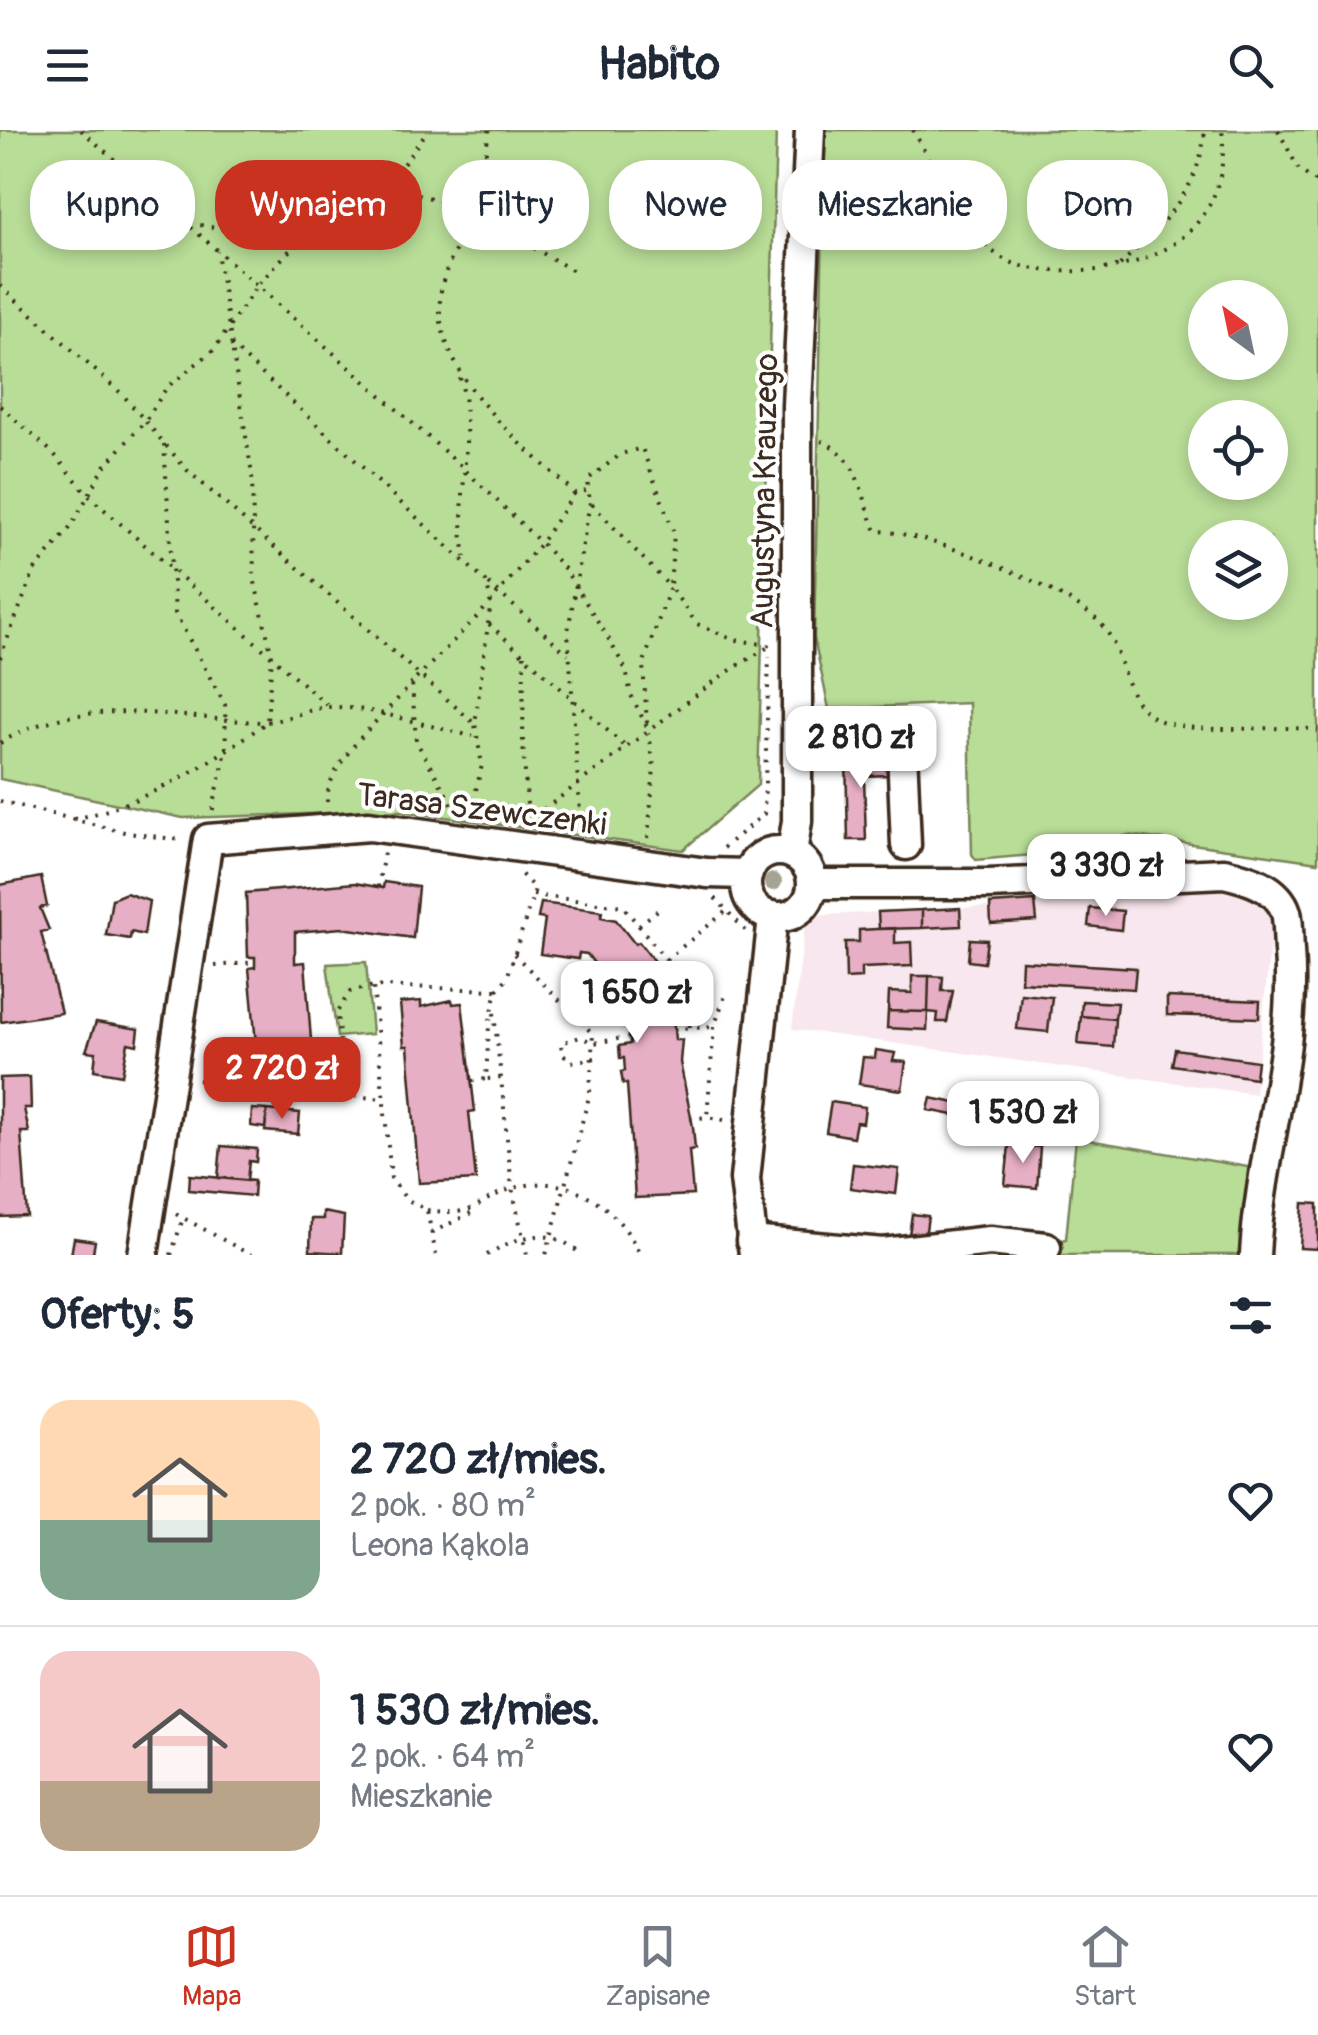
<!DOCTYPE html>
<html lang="pl">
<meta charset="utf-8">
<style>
:root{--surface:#fff;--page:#f2f2f3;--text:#1f2937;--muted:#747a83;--line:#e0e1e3;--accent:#c8321e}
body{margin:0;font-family:Pangolin,sans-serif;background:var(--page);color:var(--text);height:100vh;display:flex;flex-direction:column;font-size:38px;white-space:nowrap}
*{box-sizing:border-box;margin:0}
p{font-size:32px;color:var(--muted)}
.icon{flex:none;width:55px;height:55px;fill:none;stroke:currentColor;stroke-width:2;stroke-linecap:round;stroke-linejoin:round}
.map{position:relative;height:1125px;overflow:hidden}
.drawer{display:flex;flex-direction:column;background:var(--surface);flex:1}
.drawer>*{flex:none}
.banner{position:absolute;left:30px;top:30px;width:1260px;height:90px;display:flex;gap:20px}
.needle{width:65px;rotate:327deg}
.tools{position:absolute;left:1188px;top:150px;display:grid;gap:20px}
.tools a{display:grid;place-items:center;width:100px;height:100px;border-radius:50%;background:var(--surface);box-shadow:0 5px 15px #0003;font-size:50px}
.price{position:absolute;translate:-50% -85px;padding:0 22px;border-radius:20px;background:#fff;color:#222;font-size:32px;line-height:65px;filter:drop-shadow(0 2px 5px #0008)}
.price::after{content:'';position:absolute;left:50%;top:60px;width:30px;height:22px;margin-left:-15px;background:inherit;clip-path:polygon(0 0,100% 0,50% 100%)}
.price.selected{background:var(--accent);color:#fff}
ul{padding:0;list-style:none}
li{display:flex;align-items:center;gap:30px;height:250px;padding:0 40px}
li+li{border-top:2px solid var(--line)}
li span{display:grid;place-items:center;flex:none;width:280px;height:200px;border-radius:30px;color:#555}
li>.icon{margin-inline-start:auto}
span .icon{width:120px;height:120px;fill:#fffc;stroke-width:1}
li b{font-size:42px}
h2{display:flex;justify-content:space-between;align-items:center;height:120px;padding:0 40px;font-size:42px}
.tag{padding:0 35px;border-radius:40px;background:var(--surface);box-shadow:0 5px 15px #0003;font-size:35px;line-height:90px}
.tag.selected{background:var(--accent);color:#fff}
header{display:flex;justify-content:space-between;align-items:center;height:130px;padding:0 40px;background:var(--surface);font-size:45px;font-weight:700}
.tab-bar{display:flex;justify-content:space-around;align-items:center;height:140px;border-top:2px solid var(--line);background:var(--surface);font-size:28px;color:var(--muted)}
.tab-bar a{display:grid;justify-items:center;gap:5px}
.tab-bar .selected{color:var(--accent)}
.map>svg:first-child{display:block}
</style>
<header><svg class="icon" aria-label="menu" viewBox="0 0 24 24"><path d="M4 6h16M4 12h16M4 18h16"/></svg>Habito<svg class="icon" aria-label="search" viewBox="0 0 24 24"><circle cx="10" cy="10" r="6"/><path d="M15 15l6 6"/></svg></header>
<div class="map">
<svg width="1318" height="1125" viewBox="0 0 1318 1125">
<rect width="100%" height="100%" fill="#fff"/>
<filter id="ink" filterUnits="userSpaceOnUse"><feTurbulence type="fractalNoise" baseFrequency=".01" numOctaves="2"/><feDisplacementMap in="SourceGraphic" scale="20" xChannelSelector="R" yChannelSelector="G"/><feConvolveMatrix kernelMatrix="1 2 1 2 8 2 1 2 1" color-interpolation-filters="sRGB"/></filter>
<g filter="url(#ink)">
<path fill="#f8e7ee" d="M 1188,757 L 1256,765 L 1273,786 L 1255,964 L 792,899 L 806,786 L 1094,771 L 1094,765 Z"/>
<path fill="#b8dd97" stroke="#7a845a" stroke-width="2.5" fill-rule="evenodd" d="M 0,0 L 776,0 L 758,655 L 683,720 L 402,681 L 183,688 L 0,649 Z
M 825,0 L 1318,0 L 1318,732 L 1129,705 L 1032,725 L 976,730 L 972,724 L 969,573 L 829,579 L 814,508 ZM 1205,168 L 1270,168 L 1270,232 L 1205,232 ZM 1205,288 L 1270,288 L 1270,352 L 1205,352 ZM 1205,408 L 1270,408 L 1270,472 L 1205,472 Z
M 366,832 L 372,904 L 337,907 L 327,834 Z
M 1076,1008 L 1248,1037 L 1243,1125 L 1059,1125 L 1061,1110 L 1066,1109 Z"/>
<path fill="#e6afc5" stroke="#3b2a1e" stroke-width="2.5" d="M 888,627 L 888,645 L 864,646 L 866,710 L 848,710 L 846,628 Z
M 41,747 L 47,776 L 40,778 L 49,800 L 41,802 L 61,883 L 1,892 L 0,755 Z
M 384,752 L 418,757 L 413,808 L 342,798 L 295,802 L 295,833 L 305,832 L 312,923 L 276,926 L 276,934 L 258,935 L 249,838 L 255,837 L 255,827 L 248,827 L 246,763 L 355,753 L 383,758 Z
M 126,763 L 149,771 L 144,805 L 131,802 L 130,809 L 106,805 L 112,769 Z
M 1035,771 L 1037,791 L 991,794 L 990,774 Z
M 541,773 L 602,781 L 601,787 L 616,790 L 635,814 L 639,812 L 670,852 L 675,910 L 682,910 L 680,932 L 693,997 L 695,1019 L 689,1020 L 693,1065 L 635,1068 L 627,954 L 623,954 L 621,942 L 625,941 L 624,928 L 620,928 L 619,916 L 630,914 L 628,888 L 633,885 L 587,824 L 579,823 L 578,829 L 540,824 L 545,789 L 538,788 Z
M 960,778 L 961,796 L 922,798 L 922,780 Z
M 1090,778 L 1123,781 L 1121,800 L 1088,796 Z
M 922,780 L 922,798 L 879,799 L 878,782 Z
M 895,798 L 895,813 L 911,812 L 912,836 L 861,838 L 861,848 L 846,849 L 845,812 L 859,812 L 859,800 Z
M 970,809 L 987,810 L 984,833 L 968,831 Z
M 1022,831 L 1136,838 L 1134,859 L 1021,852 Z
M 912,846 L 929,846 L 928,882 L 888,881 L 889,862 L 912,863 Z
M 929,846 L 943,847 L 942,861 L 953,861 L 947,892 L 937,892 L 938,883 L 928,882 Z
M 1021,864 L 1052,867 L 1048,902 L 1017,899 Z
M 1167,867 L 1260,871 L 1259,888 L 1167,885 Z
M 452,870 L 453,874 L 462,873 L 475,981 L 469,982 L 476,1050 L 419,1053 L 408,916 L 404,916 L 400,873 L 421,871 L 421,877 Z
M 1082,871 L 1117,873 L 1115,889 L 1081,886 Z
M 888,881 L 928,882 L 927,900 L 887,898 Z
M 1081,886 L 1115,889 L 1113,917 L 1078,914 Z
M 96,892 L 139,899 L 137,915 L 128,913 L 122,945 L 94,940 L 96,922 L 86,921 Z
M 1175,919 L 1257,931 L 1255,948 L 1172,935 Z
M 876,920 L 895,923 L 893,931 L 906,932 L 902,960 L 859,954 L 863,927 L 875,928 Z
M 30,947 L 31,978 L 24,978 L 29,1002 L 21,1002 L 27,1086 L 0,1087 L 0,948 Z
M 963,962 L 1015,972 L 1011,996 L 958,986 Z
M 931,968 L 960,974 L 958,986 L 928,980 Z
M 831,972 L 865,977 L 863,993 L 856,992 L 853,1007 L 826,1002 Z
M 252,979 L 267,980 L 265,998 L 251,996 Z
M 267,980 L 300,983 L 298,1004 L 265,1001 Z
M 1009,1015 L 1040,1017 L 1037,1058 L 1005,1055 Z
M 221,1016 L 257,1019 L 256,1032 L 249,1031 L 247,1051 L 218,1048 Z
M 853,1034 L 899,1039 L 896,1064 L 850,1058 Z
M 190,1045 L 254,1051 L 253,1066 L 189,1060 Z
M 1303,1073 L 1318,1074 L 1318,1119 L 1300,1118 Z
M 323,1082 L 344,1086 L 342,1123 L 310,1121 L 311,1089 L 323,1089 Z
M 912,1084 L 928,1086 L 925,1108 L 909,1105 Z
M 74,1108 L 95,1111 L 93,1123 L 100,1125 L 71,1125 Z"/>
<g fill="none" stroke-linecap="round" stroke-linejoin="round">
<defs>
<path id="minor" d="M 797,599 L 901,596 L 906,715
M746 754a33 33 0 1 1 66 0a33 33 0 1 1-66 0Z
M 792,723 L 797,691 L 797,275 L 810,0
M 812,754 L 989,754 L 1224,743 C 1247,748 1278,757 1286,782 C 1289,794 1288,809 1289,821 C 1297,922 1260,1024 1255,1125
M 751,1111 L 883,1123 L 990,1111 L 1046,1117
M 143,1125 L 208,709 L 369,696 L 707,743 L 748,744
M 754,1125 L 745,1049 L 773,786"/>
</defs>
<use href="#minor" stroke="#3b2a1e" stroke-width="35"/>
<path stroke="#3b2a1e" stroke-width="4" stroke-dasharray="2.5 8" stroke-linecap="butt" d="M 81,0 L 462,337 L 541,413 L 564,438 L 607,506 L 626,540 L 631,565 L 649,601
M 489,0 C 485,27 482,57 473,83 C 463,109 445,133 441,161 C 428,240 522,315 575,363 L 586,361
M 913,0 C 938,43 960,105 1006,130 C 1028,141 1057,142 1081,141 C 1165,138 1232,91 1222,0
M 1278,0 L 1299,40 L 1318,53
M 388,55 L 473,81 L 505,83 L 520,96 L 527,114 L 577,143
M 480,59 L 505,83
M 190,93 L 253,105 L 328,97
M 1120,135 C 1163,92 1199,63 1205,0
M 0,156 L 123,265 L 187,340 L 475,594
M 231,215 L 486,452 L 491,471 L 475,594 L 482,635 L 470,685
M 460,248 C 476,305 455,368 465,427
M 0,276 L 54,324 L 90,367 L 328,576
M 821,311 C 859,325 862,369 876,401 C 925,401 1066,458 1100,493 C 1126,520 1120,565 1151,586 C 1187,609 1273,593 1318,600
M 164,314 L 175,483 L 225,575 L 226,621 L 212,683
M 489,454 L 568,524
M 489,494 L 627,618
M 524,525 L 523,613 L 528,690
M 0,528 L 34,441 L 70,398 L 105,336 L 146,290 L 167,257 L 214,220 L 256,157 L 288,122 L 388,55 L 428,0
M 647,593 L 643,535 L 670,457 L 590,372 L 587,350 L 621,324 L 642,318 L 674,403 L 670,457 L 697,494 L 732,509 L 773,516
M 0,613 C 85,562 170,589 262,592 C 285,592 307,578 330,577 C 371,576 431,598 473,606
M 0,671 L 128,703 L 181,710
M 327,672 C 326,631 388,583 412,553
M 457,683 L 416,611 L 412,553 L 481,483 L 541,413 L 574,364
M 74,689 C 147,673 207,635 267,592 L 272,526 L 254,448 L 252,345 L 217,121
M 527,692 L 723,545 L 770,516
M 581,698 L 568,501 L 590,372
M 648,708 L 654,637 L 649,603
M 723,718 L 764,684 L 769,527
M 378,757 L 384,722
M 533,765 L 623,776 L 684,852 L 690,898 L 714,897
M 715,768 L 746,801
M 639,795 L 659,779
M 514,824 L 593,904 L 590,963 L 546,1125
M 666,830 L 725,782
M 215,836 L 255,832
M 684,852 L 707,843
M 497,860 L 507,848 L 535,759 L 519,742
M 494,883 L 501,948
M 674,900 L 690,898
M 595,928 L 571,932 L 562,924 L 561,913 L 580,907 L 594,913 L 629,907
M 198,950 L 382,969
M 472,951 L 486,949
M 344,964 L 337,882 L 350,862 L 373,856
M 690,989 L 707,987
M 724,990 L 707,987 L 714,897 L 725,866
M 427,1080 C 481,1088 472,1071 514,1058 C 569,1041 619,1077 640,1125
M 176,1084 L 251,1125
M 431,1103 L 475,1081
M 171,1125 L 183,1088
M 436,1125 L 427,1080 L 406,1069 L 391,1048 L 373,856 L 497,860 L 489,895 L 486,949 L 501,948 L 512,1058 L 527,1125
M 487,1125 C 519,1105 551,1095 581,1125"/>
<use href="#minor" stroke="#fff" stroke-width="28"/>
</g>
<circle fill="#a4a394" cx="773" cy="752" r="9"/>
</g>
<g text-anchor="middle" stroke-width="8" stroke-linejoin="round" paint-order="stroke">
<g font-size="32" fill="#3b2a1e" stroke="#fff">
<text transform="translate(764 361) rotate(-89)" y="11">Augustyna Krauzego</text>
<text transform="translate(482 679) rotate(7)" y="11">Tarasa Szewczenki</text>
</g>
</g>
</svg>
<div class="tools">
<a><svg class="needle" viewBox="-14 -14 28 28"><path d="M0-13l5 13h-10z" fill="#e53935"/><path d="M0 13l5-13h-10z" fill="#747a83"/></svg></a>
<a><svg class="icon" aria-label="locate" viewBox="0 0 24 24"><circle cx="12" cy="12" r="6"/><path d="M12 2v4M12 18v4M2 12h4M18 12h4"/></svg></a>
<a><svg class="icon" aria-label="layers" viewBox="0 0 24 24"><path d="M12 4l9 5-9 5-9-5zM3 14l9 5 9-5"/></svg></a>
</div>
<b class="price" style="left:861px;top:661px">2 810 zł</b>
<b class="price" style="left:1106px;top:789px">3 330 zł</b>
<b class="price" style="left:637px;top:916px">1 650 zł</b>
<b class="price selected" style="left:282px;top:992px">2 720 zł</b>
<b class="price" style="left:1023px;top:1036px">1 530 zł</b>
<div class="banner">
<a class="tag">Kupno</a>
<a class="tag selected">Wynajem</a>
<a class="tag">Filtry</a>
<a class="tag">Nowe</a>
<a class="tag">Mieszkanie</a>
<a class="tag">Dom</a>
</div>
</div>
<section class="drawer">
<h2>Oferty: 5<svg class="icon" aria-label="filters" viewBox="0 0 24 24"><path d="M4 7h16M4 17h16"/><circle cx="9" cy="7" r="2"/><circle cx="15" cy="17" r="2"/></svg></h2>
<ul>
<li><span style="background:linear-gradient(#ffd9b3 60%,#7fa58c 0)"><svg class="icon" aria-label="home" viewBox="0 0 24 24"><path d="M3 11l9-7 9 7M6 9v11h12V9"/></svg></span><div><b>2 720 zł/mies.</b><p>2 pok. · 80 m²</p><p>Leona Kąkola</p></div><svg class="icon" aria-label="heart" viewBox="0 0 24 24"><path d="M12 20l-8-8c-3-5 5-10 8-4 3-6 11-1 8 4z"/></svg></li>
<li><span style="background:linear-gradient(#f6c9c9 65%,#b9a48a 0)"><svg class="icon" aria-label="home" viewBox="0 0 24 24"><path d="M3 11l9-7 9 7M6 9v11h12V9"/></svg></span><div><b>1 530 zł/mies.</b><p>2 pok. · 64 m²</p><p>Mieszkanie</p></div><svg class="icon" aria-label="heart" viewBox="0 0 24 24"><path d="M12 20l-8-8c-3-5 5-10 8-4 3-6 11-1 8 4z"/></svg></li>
</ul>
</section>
<nav class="tab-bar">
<a class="selected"><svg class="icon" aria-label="map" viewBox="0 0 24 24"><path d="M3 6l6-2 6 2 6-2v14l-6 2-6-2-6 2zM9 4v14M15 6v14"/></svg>Mapa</a>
<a><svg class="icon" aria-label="saved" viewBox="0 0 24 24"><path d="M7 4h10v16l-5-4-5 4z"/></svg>Zapisane</a>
<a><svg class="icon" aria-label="home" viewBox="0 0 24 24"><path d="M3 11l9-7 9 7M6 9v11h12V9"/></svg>Start</a>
</nav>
